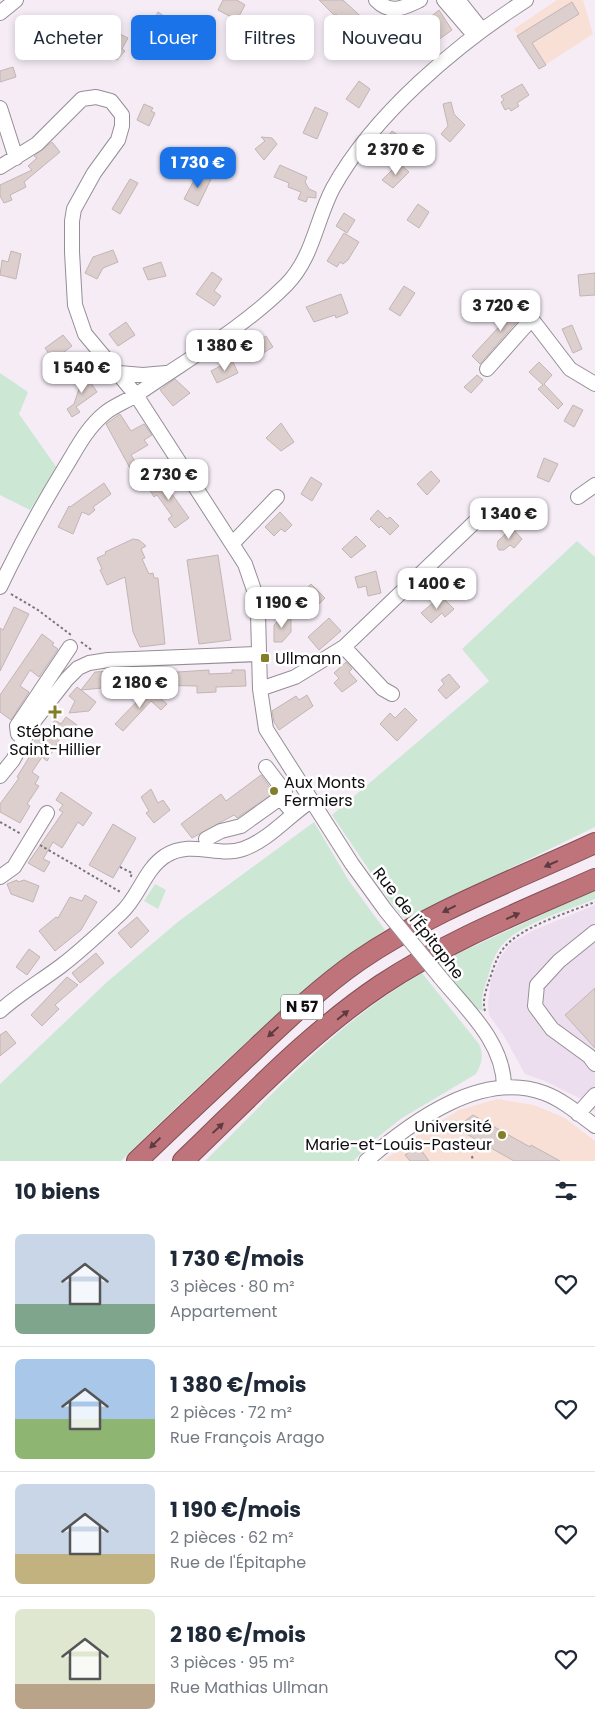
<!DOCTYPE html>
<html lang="fr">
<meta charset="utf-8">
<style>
:root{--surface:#fff;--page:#f2f2f3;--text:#1f2937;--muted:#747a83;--line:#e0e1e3;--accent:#1a73e8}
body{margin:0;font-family:Poppins,sans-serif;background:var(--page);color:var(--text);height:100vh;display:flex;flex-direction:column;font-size:19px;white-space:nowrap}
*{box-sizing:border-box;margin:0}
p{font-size:16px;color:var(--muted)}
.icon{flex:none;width:28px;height:28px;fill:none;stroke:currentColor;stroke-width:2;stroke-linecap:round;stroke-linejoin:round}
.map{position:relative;height:1161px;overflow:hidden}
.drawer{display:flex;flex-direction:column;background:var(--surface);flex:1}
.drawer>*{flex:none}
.guide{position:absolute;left:15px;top:15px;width:565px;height:45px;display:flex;gap:10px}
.price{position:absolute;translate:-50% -42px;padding:0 11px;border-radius:10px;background:#fff;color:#222;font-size:16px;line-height:32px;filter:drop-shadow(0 1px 2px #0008)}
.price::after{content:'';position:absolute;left:50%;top:30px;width:15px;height:11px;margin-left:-8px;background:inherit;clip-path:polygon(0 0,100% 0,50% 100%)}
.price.active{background:var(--accent);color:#fff}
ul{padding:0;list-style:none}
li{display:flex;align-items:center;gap:15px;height:125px;padding:0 15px}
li+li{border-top:1px solid var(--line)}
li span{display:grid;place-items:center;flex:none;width:140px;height:100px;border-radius:8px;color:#555}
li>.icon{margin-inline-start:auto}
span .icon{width:60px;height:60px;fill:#fffc;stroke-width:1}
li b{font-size:21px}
h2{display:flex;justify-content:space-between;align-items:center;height:60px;padding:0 15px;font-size:21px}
.chip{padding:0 18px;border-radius:8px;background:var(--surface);box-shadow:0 2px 8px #0003;font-size:18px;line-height:45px}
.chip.active{background:var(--accent);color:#fff}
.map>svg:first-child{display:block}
</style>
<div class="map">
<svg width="595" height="1161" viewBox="0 0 595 1161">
<rect width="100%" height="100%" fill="#f5ecf6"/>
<path fill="#ecdeee" d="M 595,905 L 595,1111 L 579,1098 L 545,1081 L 525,1074 L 504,1036 L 489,1015 L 488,1004 L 491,979 L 501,956 L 511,943 L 534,930 Z"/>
<path fill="#f8e0d7" d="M 557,0 L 583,0 L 593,34 L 539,69 L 514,29 Z
M 497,1099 L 534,1105 L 565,1118 L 595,1141 L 595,1161 L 383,1161 L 430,1126 L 433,1128 L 439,1124 L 441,1121 L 459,1110 Z"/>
<path fill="#cce8d5" d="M 0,373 L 28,392 L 19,414 L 57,468 L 30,510 L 0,495 Z
M 577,541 L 595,557 L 595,827 L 405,919 L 392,904 L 332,815 L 489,681 L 462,649 Z
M 314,822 L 349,881 L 385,930 C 332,964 287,1005 240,1048 C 200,1085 160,1122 121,1161 L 0,1161 L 0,1084 L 107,982 L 179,921 Z
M 155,884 L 166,890 L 158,909 L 144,901 Z
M 595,890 L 595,899 C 569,910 524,922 504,943 C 495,952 491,965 488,977 C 484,989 480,999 483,1011 L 472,1007 L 440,962 Z
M 422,973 L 479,1044 C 484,1056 482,1063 476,1074 L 402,1118 L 378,1137 L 353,1161 L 205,1161 C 273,1094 338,1021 422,973 Z"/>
<path fill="#dccfcd" stroke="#c3b5b4" d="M 223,0 L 237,0 L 245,5 L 237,20 L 218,10 Z
M 319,0 L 343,0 L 369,24 L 362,31 L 368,38 L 358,47 L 353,42 L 351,44 L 345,38 L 356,28 L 344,16 L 341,19 L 336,14 L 334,15 Z
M 572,2 L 579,14 L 532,43 L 546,65 L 539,69 L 517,36 Z
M 439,10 L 452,30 L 438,40 L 428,29 L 434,25 L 429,18 Z
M 158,12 L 176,24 L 170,35 L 152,23 Z
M 116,32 L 128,38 L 122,49 L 125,51 L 117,60 L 105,55 Z
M 405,38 L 408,50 L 386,56 L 384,44 L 386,41 Z
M 13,67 L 16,77 L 0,82 L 0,71 Z
M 359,81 L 370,89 L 359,108 L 346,99 Z
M 522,84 L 529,95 L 517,103 L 519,106 L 511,111 L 509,108 L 505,110 L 501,102 L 504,100 L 501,96 Z
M 451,102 L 454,114 L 465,125 L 450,142 L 441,134 L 448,126 L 443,104 Z
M 144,104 L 153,108 L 151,111 L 155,113 L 149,126 L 137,120 Z
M 315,107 L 328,113 L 317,139 L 303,133 Z
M 392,131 L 427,156 L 422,162 L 409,152 L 406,157 L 384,142 Z
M 261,137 L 272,138 L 277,144 L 264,160 L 255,149 L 265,141 Z
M 52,142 L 60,152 L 24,182 L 26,187 L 10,195 L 12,200 L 4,203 L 0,196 L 0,185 L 32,170 L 28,166 L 37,158 L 34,156 Z
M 399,163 L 409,172 L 393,188 L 382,180 Z
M 280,165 L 307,177 L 305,182 L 309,189 L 316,192 L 316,198 L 308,197 L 306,202 L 298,199 L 301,192 L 288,187 L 289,183 L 274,177 Z
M 198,173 L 211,179 L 198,206 L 184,199 Z
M 130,179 L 138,183 L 120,214 L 112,209 Z
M 418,204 L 429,212 L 419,228 L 407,220 Z
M 344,213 L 355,220 L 347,233 L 336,226 Z
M 344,233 L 359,242 L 348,260 L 343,264 L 340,262 L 337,267 L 327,261 Z
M 113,250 L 118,262 L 103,268 L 97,279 L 85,273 L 93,257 Z
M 11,251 L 21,254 L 16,279 L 0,275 L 2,260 L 8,262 Z
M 161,262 L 166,276 L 148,280 L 143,268 Z
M 212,272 L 222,279 L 214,291 L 221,296 L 214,306 L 196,294 Z
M 595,273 L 595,295 L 580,296 L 578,275 Z
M 404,286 L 415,293 L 400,316 L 389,309 Z
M 341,294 L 348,313 L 336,318 L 335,315 L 314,322 L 306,307 Z
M 523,301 L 533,310 L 520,318 L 480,364 L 472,356 Z
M 126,322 L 135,335 L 118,346 L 109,334 Z
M 572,325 L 582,349 L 573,353 L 562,329 Z
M 63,335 L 72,346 L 53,360 L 45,348 Z
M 266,336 L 273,347 L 255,358 L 248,347 Z
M 232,360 L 238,373 L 217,383 L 211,371 Z
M 539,362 L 552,375 L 544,384 L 563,404 L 558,409 L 538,389 L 543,385 L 529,372 Z
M 85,374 L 97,392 L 76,407 L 80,412 L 72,417 L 67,409 L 74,404 L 79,389 L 74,381 Z
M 477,375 L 483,380 L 471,393 L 464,387 Z
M 175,379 L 190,393 L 173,406 L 160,390 Z
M 573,405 L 583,410 L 574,427 L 564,421 Z
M 120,414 L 131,431 L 144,424 L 152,435 L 144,440 L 148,445 L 131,455 L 138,466 L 131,470 L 106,424 Z
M 281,423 L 294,442 L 281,451 L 266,438 Z
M 544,458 L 558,464 L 549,482 L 537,477 Z
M 431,471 L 440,481 L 427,495 L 417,484 Z
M 165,476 L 172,487 L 169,490 L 189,518 L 175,528 L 168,519 L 172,516 L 157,495 L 154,497 L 149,489 L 149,486 Z
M 311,477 L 322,484 L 312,501 L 301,494 Z
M 104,483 L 111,494 L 93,507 L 95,510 L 89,515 L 82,512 L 73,534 L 58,527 L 69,506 L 70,507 Z
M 378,510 L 387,519 L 390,517 L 399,526 L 390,535 L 381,526 L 379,528 L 370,519 Z
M 280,512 L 292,525 L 285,532 L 281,529 L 274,536 L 265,527 Z
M 512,528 L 522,539 L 514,548 L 510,545 L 504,550 L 499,550 L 497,546 L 498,541 Z
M 356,536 L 366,546 L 351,558 L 342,549 Z
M 133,539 L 139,540 L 146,546 L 141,549 L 145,558 L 142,559 L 149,574 L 153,573 L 154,578 L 158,578 L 165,644 L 140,647 L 133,632 L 125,577 L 107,585 L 100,570 L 102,569 L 97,558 L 106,554 L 105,552 Z
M 218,555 L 231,640 L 199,644 L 187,560 Z
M 376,571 L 381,593 L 368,596 L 366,586 L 358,588 L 355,577 Z
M 311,584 L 325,598 L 311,612 L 297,598 Z
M 441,596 L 454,609 L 445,617 L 442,613 L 431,623 L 421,613 Z
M 14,607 L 29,614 L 0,671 L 0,628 L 3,630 Z
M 285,614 L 291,619 L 291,632 L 282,642 L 274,642 L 274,625 Z
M 329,618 L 341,631 L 319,650 L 308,637 Z
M 42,634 L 54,643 L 52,645 L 58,649 L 39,677 L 30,670 L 20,686 L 29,692 L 11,720 L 0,712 L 0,695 Z
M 346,662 L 352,669 L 349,672 L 357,681 L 342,692 L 334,683 L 339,678 L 334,673 Z
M 162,668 L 162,673 L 209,670 L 209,674 L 232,673 L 232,670 L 245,670 L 246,686 L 216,687 L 216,692 L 197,693 L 197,686 L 150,685 L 151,669 Z
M 111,671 L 117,676 L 112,682 L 113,687 L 81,690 L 96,702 L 89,711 L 69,713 L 75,701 L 69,696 L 77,687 L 81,690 L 95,672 Z
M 449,674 L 460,687 L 446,699 L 438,690 L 444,684 L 441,680 Z
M 149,689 L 167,704 L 161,710 L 151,701 L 123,731 L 115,724 Z
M 307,695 L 313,706 L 279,730 L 274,722 L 272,711 L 296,696 L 299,700 Z
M 405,708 L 417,720 L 397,741 L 380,724 L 390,713 L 395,718 Z
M 66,717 L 77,725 L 68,739 L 62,735 L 47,761 L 42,757 L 32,772 L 39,777 L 35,784 L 39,786 L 27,804 L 30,806 L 20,823 L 0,812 L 0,804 L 19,778 L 17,777 L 33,751 L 29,749 L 32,743 L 38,737 L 41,739 L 55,720 L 61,724 Z
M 261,775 L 274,793 L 237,818 L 234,815 L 192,838 L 181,824 L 221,794 L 226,801 Z
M 151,789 L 158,803 L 163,800 L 170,810 L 154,823 L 146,813 L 149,811 L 141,797 Z
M 61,792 L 92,813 L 83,826 L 78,822 L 62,848 L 53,842 L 43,859 L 50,862 L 44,872 L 28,863 L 63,812 L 59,810 L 63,805 L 56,800 Z
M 113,824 L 136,838 L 113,878 L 89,865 Z
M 17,880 L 18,882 L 24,880 L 39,886 L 33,902 L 11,894 L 7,884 Z
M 85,895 L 97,902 L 81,930 L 55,951 L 39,931 L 56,917 L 58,918 L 70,897 L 82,901 Z
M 137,917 L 149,931 L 131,948 L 118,933 Z
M 29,949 L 40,957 L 27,975 L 16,967 Z
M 96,953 L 104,963 L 80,983 L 72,973 Z
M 67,977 L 78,985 L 55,1005 L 59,1009 L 42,1026 L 31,1015 Z
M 595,988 L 595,1048 L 565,1015 Z
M 6,1031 L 16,1043 L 0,1056 L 0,1035 Z
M 473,1115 L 530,1147 L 531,1145 L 560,1161 L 514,1161 L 456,1128 Z
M 418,1146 L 429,1161 L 410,1161 L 405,1155 Z"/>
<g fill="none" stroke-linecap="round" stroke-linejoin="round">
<defs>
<path id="minor" d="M 376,0 C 391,15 403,8 420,0
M 444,0 L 475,36
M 458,0 L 482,30
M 0,13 L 16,0
M 0,108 L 16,158
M 0,167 L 37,144 L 82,99 L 96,97 L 111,101 L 122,115 L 122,126 L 118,140 L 94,173 L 74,209 L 72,221 L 72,252 L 75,305 L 85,334 L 136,395 L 245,564 L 254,590 L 258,613 L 260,689 L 266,729 L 352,864 L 386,911
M 487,369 L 527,324 L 534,322 L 570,369 L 595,384
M 119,373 L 143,375 L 166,373
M 578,497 L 595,485
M 232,544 L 277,497
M 0,587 C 20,545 42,505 66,466 C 77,448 87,428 104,414 C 114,405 128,401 139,393 C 188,359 243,328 286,285 C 313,258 316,220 333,188 C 374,114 456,45 526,0
M 344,647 L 383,689 L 392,694
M 260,689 L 295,677 L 344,647 L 482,515 L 496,506
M 23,738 L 18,734 L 17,726 L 70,647
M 266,767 L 285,792 L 283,801 L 289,808
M 0,776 L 13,760 L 34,721 L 67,679 L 78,668 L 89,663 L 108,660 L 259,654
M 206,839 L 221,831 L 241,826 L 276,801 L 283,801
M 0,877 L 14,867 L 47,813
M 595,932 L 559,961 L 537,985 L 535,1006 L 552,1029 L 589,1056 L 595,1064
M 440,977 C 466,1009 504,1042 504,1087
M 0,1011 C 19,994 41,981 61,966 C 82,950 102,931 121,913 C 139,897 144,870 165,856 C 192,839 218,858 243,849 C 269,840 288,816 311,801
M 578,1114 L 595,1095
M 366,1161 C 411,1122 481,1070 544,1093 C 563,1100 579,1114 595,1126"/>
<path id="highway" d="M 137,1161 C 173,1126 210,1092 247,1057 C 282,1024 318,989 358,961 C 431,911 515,880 595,843
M 183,1161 C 246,1101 308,1034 381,985 C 447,941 523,911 595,879"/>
</defs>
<use href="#minor" stroke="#958e96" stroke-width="16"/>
<use href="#highway" stroke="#815055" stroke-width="22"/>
<path stroke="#7a747a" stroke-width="2" stroke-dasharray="2.5 2.5" stroke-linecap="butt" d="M 11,594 L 38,610 L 71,635
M 81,642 L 93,651
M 0,822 L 21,834
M 40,845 L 122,893
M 120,867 L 132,873 L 130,879
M 485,1011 C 482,1001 486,990 489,981 C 493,970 496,958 503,949 C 519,927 570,912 595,902
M 472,1156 L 473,1161"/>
<use href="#minor" stroke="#fff" stroke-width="14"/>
<use href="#highway" stroke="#be747a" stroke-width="20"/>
<defs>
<path id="minor-bridge" d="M 386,911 L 440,977"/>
</defs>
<use href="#minor-bridge" stroke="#958e96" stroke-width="16" stroke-linecap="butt"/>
<use href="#minor-bridge" stroke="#fff" stroke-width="14"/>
</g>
<defs><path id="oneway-solid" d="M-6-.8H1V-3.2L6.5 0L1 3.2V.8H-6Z" transform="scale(1.25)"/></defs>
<g fill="#5e3b40">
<use href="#oneway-solid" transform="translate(551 864) rotate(156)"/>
<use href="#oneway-solid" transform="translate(449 909) rotate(153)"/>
<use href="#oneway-solid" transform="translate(513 916) rotate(-24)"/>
<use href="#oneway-solid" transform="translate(343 1015) rotate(-39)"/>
<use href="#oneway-solid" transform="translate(273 1032) rotate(137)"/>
<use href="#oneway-solid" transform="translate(218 1128) rotate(-43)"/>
<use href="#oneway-solid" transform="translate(155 1143) rotate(136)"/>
</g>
<g fill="#827f28" stroke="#fff" stroke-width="2">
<rect x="260" y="653" width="10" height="10" rx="2.5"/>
<path d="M52.5 704.5h5v5h5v5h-5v5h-5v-5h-5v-5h5z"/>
<circle cx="274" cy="791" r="5"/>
<circle cx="502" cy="1135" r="5"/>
</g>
<g text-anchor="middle" stroke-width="5" stroke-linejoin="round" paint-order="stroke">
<rect fill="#fff" stroke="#585658" stroke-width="1" x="281" y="994.5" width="42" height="25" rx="4"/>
<g font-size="15" font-weight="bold" fill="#100d10">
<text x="302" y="1012">N 57</text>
</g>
<g font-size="16" fill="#100d10" stroke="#fff" text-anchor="start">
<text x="275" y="664">Ullmann</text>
<text x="55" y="737" text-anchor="middle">Stéphane<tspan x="55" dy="18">Saint-Hillier</tspan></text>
<text x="284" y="788">Aux Monts<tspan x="284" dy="18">Fermiers</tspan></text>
<text x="492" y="1132" text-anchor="end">Université<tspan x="492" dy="18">Marie-et-Louis-Pasteur</tspan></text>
</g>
<g font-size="16" fill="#100d10" stroke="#fff">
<text transform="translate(419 923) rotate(52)" y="6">Rue de l'Épitaphe</text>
</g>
</g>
</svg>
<b class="price" style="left:396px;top:176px">2 370 €</b>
<b class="price active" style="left:198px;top:189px">1 730 €</b>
<b class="price" style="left:501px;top:332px">3 720 €</b>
<b class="price" style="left:225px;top:372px">1 380 €</b>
<b class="price" style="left:82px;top:394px">1 540 €</b>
<b class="price" style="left:169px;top:501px">2 730 €</b>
<b class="price" style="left:509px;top:540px">1 340 €</b>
<b class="price" style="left:437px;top:610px">1 400 €</b>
<b class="price" style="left:282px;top:629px">1 190 €</b>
<b class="price" style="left:140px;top:709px">2 180 €</b>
<div class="guide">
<a class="chip">Acheter</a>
<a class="chip active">Louer</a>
<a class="chip">Filtres</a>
<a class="chip">Nouveau</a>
</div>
</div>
<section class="drawer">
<h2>10 biens<svg class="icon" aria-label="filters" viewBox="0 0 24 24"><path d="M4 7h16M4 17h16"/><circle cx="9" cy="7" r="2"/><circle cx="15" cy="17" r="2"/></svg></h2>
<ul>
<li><span style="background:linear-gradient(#c9d6e8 70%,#7fa58c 0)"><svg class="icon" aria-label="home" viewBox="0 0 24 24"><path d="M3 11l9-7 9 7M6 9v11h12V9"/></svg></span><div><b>1 730 €/mois</b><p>3 pièces · 80 m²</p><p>Appartement</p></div><svg class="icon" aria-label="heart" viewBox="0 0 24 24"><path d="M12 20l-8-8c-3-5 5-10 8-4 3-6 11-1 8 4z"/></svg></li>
<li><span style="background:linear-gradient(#a9c7e8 60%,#8fb573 0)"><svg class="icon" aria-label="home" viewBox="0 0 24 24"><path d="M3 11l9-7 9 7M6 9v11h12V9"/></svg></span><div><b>1 380 €/mois</b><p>2 pièces · 72 m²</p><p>Rue François Arago</p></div><svg class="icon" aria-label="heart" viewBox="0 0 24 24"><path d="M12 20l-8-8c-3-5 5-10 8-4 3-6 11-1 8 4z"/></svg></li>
<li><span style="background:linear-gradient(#c9d6e8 70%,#c2b280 0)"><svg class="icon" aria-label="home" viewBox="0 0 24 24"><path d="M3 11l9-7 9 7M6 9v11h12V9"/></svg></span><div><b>1 190 €/mois</b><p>2 pièces · 62 m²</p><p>Rue de l'Épitaphe</p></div><svg class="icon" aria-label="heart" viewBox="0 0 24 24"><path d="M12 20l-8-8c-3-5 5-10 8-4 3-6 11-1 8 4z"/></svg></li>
<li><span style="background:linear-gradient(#dfe7d0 75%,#b9a48a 0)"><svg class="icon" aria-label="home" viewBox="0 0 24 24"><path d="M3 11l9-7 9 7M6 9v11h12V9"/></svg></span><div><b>2 180 €/mois</b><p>3 pièces · 95 m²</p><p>Rue Mathias Ullman</p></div><svg class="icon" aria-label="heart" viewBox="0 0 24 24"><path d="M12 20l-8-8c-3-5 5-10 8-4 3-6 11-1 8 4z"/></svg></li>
</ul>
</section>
